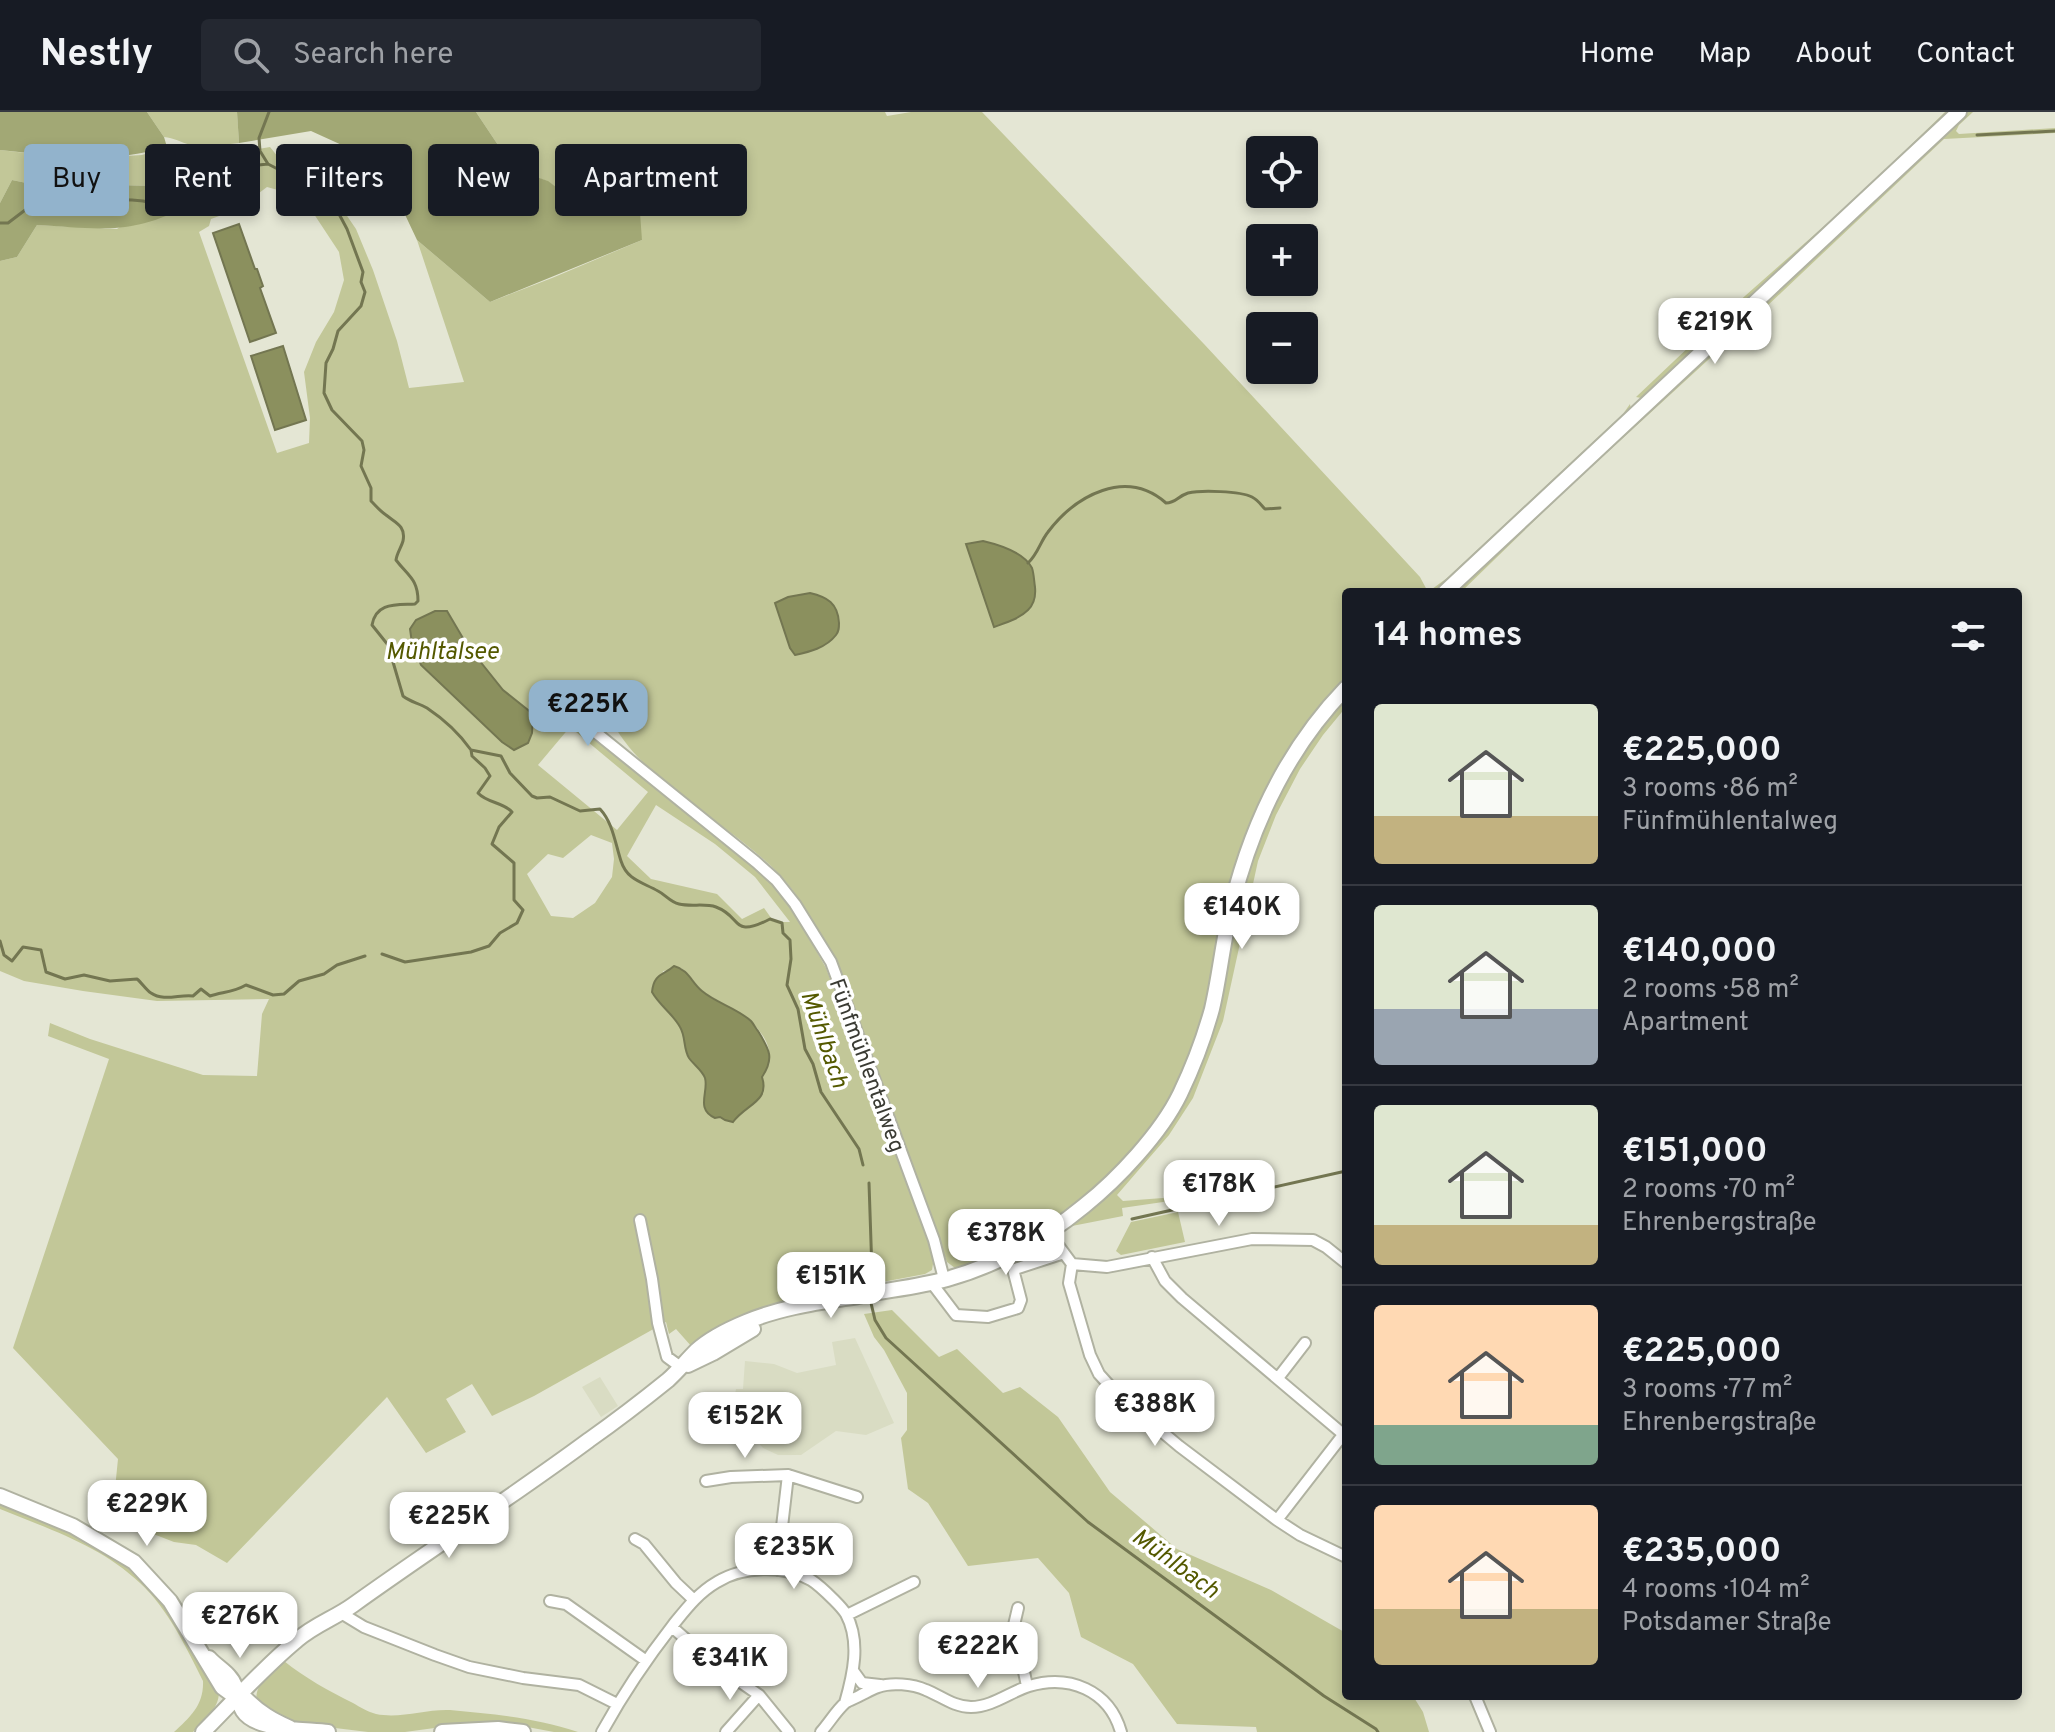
<!DOCTYPE html>
<meta charset="utf-8">
<style>
:root{--surface:#171b24;--page:#242831;--text:#f1f3f6;--muted:#9ea1a6;--line:#363941;--accent:#92b3cc}
body{margin:0;font-family:Overpass,sans-serif;background:var(--page);color:var(--text);height:100vh;display:flex;flex-direction:column;font-size:30px;white-space:nowrap}
*{box-sizing:border-box;margin:0}
p{font-size:26px;color:var(--muted)}
.icon{flex:none;width:44px;height:44px;fill:none;stroke:currentColor;stroke-width:2;stroke-linecap:round;stroke-linejoin:round}
.map{position:relative;flex:1;overflow:hidden}
.side{position:absolute;left:1342px;top:476px;width:680px;height:1112px;display:flex;flex-direction:column;background:var(--surface);border-radius:8px;box-shadow:0 4px 12px #0003}
.side>*{flex:none}
.hud{position:absolute;left:24px;top:32px;width:760px;height:72px;display:flex;gap:16px}
.fabs{position:absolute;left:1246px;top:24px;display:grid;gap:16px}
.fabs a{display:grid;place-items:center;width:72px;height:72px;border-radius:8px;background:var(--surface);box-shadow:0 4px 12px #0003;font-size:40px}
.price{position:absolute;translate:-50% -68px;padding:0 18px;border-radius:16px;background:#fff;color:#222;font-size:26px;line-height:52px;filter:drop-shadow(0 2px 4px #0008)}
.price::after{content:'';position:absolute;left:50%;top:48px;width:24px;height:18px;margin-left:-12px;background:inherit;clip-path:polygon(0 0,100% 0,50% 100%)}
.price.selected{background:var(--accent);color:#111}
ul{padding:0;list-style:none}
li{display:flex;align-items:center;gap:24px;height:200px;padding:0 32px}
li+li{border-top:2px solid var(--line)}
li span{display:grid;place-items:center;flex:none;width:224px;height:160px;border-radius:8px;color:#555}
li>.icon{margin-inline-start:auto}
span .icon{width:96px;height:96px;fill:#fffc;stroke-width:1}
li b{font-size:34px}
h2{display:flex;justify-content:space-between;align-items:center;height:96px;padding:0 32px;font-size:34px}
.tag{padding:0 28px;border-radius:8px;background:var(--surface);box-shadow:0 4px 12px #0003;font-size:28px;line-height:72px}
.tag.selected{background:var(--accent);color:#111}
header{display:flex;align-items:center;gap:48px;box-sizing:border-box;height:112px;padding:0 40px;background:var(--surface);border-bottom:2px solid var(--line)}
header strong{font-size:38px}
nav{display:flex;gap:44px;margin-inline-start:auto;font-size:28px}
.search{width:560px;height:72px;background:var(--page);display:flex;align-items:center;gap:20px;box-sizing:border-box;padding:0 28px;border-radius:8px;color:var(--muted);font-size:30px}
.map>svg:first-child{display:block}
</style>
<header>
<strong>Nestly</strong>
<div class="search"><svg class="icon" aria-label="search" viewBox="0 0 24 24"><circle cx="10" cy="10" r="6"/><path d="M15 15l6 6"/></svg>Search here</div>
<nav><a>Home</a><a>Map</a><a>About</a><a>Contact</a></nav>
</header>
<div class="map">
<svg width="2055" height="1620" viewBox="0 0 2055 1620">
<rect width="100%" height="100%" fill="#e4e6d4"/>
<path fill="#d9dcc3" d="M 855,1226 L 894,1311 L 866,1323 L 836,1319 L 801,1343 L 778,1343 L 763,1336 L 747,1318 L 734,1298 L 733,1292 L 736,1277 L 743,1277 L 745,1249 L 774,1252 L 797,1261 L 836,1253 L 832,1230 Z
M 600,1265 L 618,1294 L 601,1305 L 582,1275 Z"/>
<path fill="#c2c798" fill-rule="evenodd" d="M 147,0 L 237,0 L 239,31 C 223,33 206,36 190,33 C 181,30 174,26 164,25 Z
M 476,0 L 885,0 L 887,4 L 911,0 L 982,0 L 1204,232 L 1420,465 L 1428,480 L 1447,466 L 1623,302 L 1630,292 L 1631,298 L 1438,480 L 1346,480 L 1346,567 L 1329,586 L 1269,673 L 1206,900 L 1191,945 L 1168,989 L 1138,1033 L 1106,1069 L 1071,1098 L 1024,1128 L 975,1150 L 955,1156 L 947,1150 L 831,841 C 815,813 800,783 777,760 C 726,708 639,669 608,602 L 591,605 L 582,612 L 749,749 L 783,785 L 800,810 L 826,856 L 934,1146 L 932,1158 L 925,1162 L 803,1185 L 733,1208 L 710,1220 L 692,1235 L 676,1217 L 669,1222 L 666,1210 L 534,1284 L 492,1304 L 472,1272 L 446,1287 L 466,1320 L 426,1341 L 387,1285 L 227,1451 L 196,1433 L 174,1430 L 112,1406 L 118,1347 L 13,1236 L 109,947 L 48,924 L 50,911 L 90,927 L 203,963 L 257,964 L 262,902 L 269,887 L 157,889 L 83,879 L 24,869 L 0,859 L 0,149 L 17,145 L 37,113 L 117,117 L 211,49 L 196,59 L 155,74 L 114,73 L 70,80 L 12,68 L 0,91 L 0,38 L 77,47 L 142,43 L 167,35 L 211,49 L 226,50 L 246,39 L 270,35 C 285,54 291,58 315,57 L 356,117 L 373,158 L 397,229 L 409,276 L 464,270 L 417,128 L 490,190 L 552,166 L 642,128 L 623,69 L 572,87 L 547,69 L 514,57 ZM 267,75 L 285,80 L 308,93 L 339,140 L 344,168 L 334,200 L 316,230 L 304,260 L 310,306 L 309,331 L 277,341 L 199,120 L 209,114 L 211,107 L 249,93 L 256,87 L 255,84 ZM 435,499 L 447,499 L 467,533 L 503,578 L 533,602 L 532,621 ZM 570,615 L 648,680 L 617,718 L 538,653 ZM 656,693 L 715,732 L 755,765 L 790,810 L 774,810 L 764,796 L 742,807 L 717,782 L 651,767 L 627,744 ZM 591,723 L 612,731 L 614,747 L 612,765 L 595,791 L 573,806 L 551,804 L 527,762 L 548,742 L 563,746 ZM 681,856 C 691,863 695,873 705,881 C 730,897 769,911 770,947 C 770,955 765,958 762,964 C 760,971 759,981 756,989 L 744,997 L 733,1010 L 720,1004 L 715,1006 C 695,997 709,981 705,967 C 703,959 695,953 690,946 C 684,937 686,926 681,916 C 675,905 663,897 656,887 L 663,859 Z
M 1945,0 L 1950,0 L 1646,287 L 1636,285 L 1711,214 L 1857,85 Z
M 1967,0 L 1973,0 L 1959,13 L 1956,19 L 1959,22 L 2055,16 L 2055,21 L 1944,27 L 1749,211 L 1746,219 L 1750,220 L 1750,223 L 1739,220 L 1738,216 L 1741,212 Z
M 1730,230 L 1750,230 L 1720,237 L 1563,381 L 1461,480 L 1453,480 L 1715,237 Z
M 1346,584 L 1346,595 L 1323,623 L 1300,657 L 1276,703 L 1258,749 L 1223,909 L 1193,986 L 1169,1023 L 1117,1083 L 1123,1089 L 1163,1086 L 1232,1072 L 1232,1075 L 1163,1090 L 1122,1096 L 1123,1104 L 1072,1114 L 1110,1081 L 1142,1048 L 1217,906 L 1238,796 L 1262,714 L 1287,664 L 1311,626 Z
M 1178,1100 L 1185,1130 L 1121,1143 L 1116,1139 L 1131,1110 Z
M 892,1198 L 939,1245 L 957,1237 L 1003,1281 L 1020,1275 L 1058,1305 L 1110,1380 L 1177,1437 L 1271,1478 L 1346,1521 L 1346,1584 L 1413,1584 L 1423,1600 L 1429,1620 L 1257,1620 L 1256,1615 L 1177,1612 L 1133,1552 L 1081,1525 L 1069,1481 L 1038,1446 L 968,1454 L 928,1391 L 908,1377 L 901,1326 L 907,1318 L 907,1281 L 884,1238 L 874,1225 L 864,1202 Z
M 0,1388 L 86,1424 L 121,1446 L 156,1477 L 219,1580 C 219,1597 204,1608 193,1620 L 174,1620 C 190,1605 204,1593 203,1569 C 186,1535 168,1497 140,1471 C 101,1434 49,1417 0,1397 Z
M 284,1549 C 305,1566 329,1579 353,1591 C 360,1595 368,1600 376,1602 C 401,1607 425,1597 450,1598 C 494,1602 536,1606 578,1620 L 554,1620 L 522,1614 L 464,1612 L 405,1620 L 368,1620 L 294,1611 L 257,1591 C 253,1572 271,1561 284,1549 Z"/>
<path fill="#a2a875" d="M 0,0 L 147,0 L 164,25 L 167,35 C 110,52 58,44 0,38 Z
M 237,0 L 476,0 L 514,57 L 548,69 L 572,87 L 623,69 L 638,74 L 642,128 L 490,190 L 417,128 L 391,73 L 355,39 L 311,19 L 239,31 Z
M 211,49 L 222,66 C 209,76 196,88 182,96 C 131,124 93,116 37,113 L 17,145 L 0,149 L 0,91 L 12,68 L 70,80 L 114,73 L 155,74 L 196,59 Z"/>
<path fill="#8b905e" stroke="#737651" stroke-width="2" d="M 239,112 L 255,157 L 257,157 L 263,174 L 260,176 L 276,221 L 250,230 L 213,121 Z
M 283,234 L 306,308 L 275,318 L 251,244 Z
M 983,429 C 1000,433 1024,440 1032,456 C 1034,462 1034,469 1035,475 C 1036,485 1034,492 1028,498 C 1019,507 1005,511 994,515 L 966,432 Z
M 810,481 C 827,485 838,491 839,511 C 839,516 839,519 836,523 C 826,536 809,540 795,543 L 790,536 L 775,491 L 788,485 Z
M 435,499 L 447,499 L 467,533 L 503,578 L 533,602 L 532,621 L 528,631 L 514,638 L 502,630 L 421,553 L 412,531 L 410,517 L 416,508 Z
M 674,854 C 689,858 691,870 702,879 C 716,891 737,896 751,909 C 753,911 756,917 758,919 C 769,937 775,946 762,965 C 770,990 746,992 733,1010 L 725,1008 L 720,1005 L 715,1006 C 695,997 709,980 705,966 C 702,958 694,953 689,946 C 683,936 686,925 680,915 C 673,902 659,893 652,880 C 654,861 663,864 674,854 Z"/>
<g fill="none" stroke-linecap="round" stroke-linejoin="round">
<path stroke="#737651" stroke-width="3" d="M 269,0 L 259,26 L 260,39 L 268,52 L 297,67 L 317,74 L 331,87 L 347,117 L 363,160 L 361,170 L 365,180 L 361,194 L 338,219 L 333,237 L 326,251 L 324,281 L 332,298 L 362,329 L 364,338 L 361,354 L 371,376 L 371,389 C 376,394 380,399 386,403 C 396,411 406,414 403,429 C 401,436 397,441 396,448 C 408,464 418,467 418,489 L 415,492 C 396,493 376,490 372,513 L 388,533 L 403,584 C 410,590 419,591 427,596 C 445,608 459,621 471,638 L 501,644 L 510,661 L 532,684 L 537,686 L 550,685 L 580,699 L 600,697 C 613,711 615,731 621,749 C 627,768 642,770 658,779 C 666,783 670,790 679,792 C 691,795 705,791 716,795 C 743,805 731,827 770,807 L 782,811 L 783,821 L 790,828 L 791,847 L 787,873 L 798,897 L 805,937 L 813,952 L 821,980 L 859,1037 L 863,1053
M 1977,23 L 2055,19
M 233,56 L 268,52
M 0,111 L 8,111 L 37,89 L 50,88 L 68,96 C 84,87 124,87 143,89 C 150,90 149,91 156,90 C 178,86 200,70 219,60
M 1028,451 C 1038,442 1040,430 1048,420 C 1076,383 1126,356 1166,391 C 1176,391 1178,384 1188,381 C 1201,378 1240,379 1252,385 C 1258,388 1261,393 1265,397 L 1280,396
M 0,829 L 4,843 L 12,849 L 23,835 L 41,838 L 46,860 L 65,867 L 84,863 L 110,869 L 137,867 C 142,871 146,878 151,881 C 164,890 180,882 193,884 L 201,877 L 210,884 C 223,880 234,880 246,873 L 273,883 L 284,882 L 299,869 L 324,862 L 337,853 L 365,844
M 382,842 L 405,850 L 471,840 L 489,834 L 500,821 L 517,811 L 523,798 L 514,788 L 514,751 L 492,732 L 499,715 L 512,700 C 503,690 487,691 478,681 L 490,664 L 485,656 L 472,644 L 471,638
M 869,1071 L 872,1160 L 870,1174
M 1132,1107 L 1346,1059
M 871,1191 L 875,1208 L 886,1226 L 1088,1410 L 1324,1584 L 1376,1617 L 1378,1620"/>
<defs>
<path id="street" d="M 572,609 L 589,615 L 756,750 L 776,768 L 795,792 L 831,850 L 934,1128 L 944,1167
M 640,1108 L 652,1167 L 658,1211 L 667,1245 L 682,1256
M 1049,1121 L 1072,1152 L 1069,1171 L 1090,1243 L 1099,1262 L 1117,1282 L 1179,1334 L 1277,1408 L 1300,1423 L 1346,1445
M 1152,1145 L 1165,1169 L 1182,1186 L 1343,1322
M 1072,1152 L 1107,1155 L 1252,1127 L 1313,1128 L 1326,1135 L 1346,1151
M 931,1170 L 956,1203 L 988,1205 L 1018,1196 L 1021,1188 L 1014,1161 L 1015,1157 L 1064,1141
M 1278,1266 L 1305,1231
M 706,1369 L 731,1365 L 788,1363 L 857,1385
M 1277,1408 L 1346,1319
M 635,1427 L 644,1432 L 676,1471 L 694,1488
M 777,1458 L 788,1363
M 550,1489 L 566,1492 L 645,1548
M 1018,1496 L 1014,1513 L 1027,1574
M 341,1501 L 364,1515 L 435,1543 L 469,1555 L 523,1566 L 579,1573 L 617,1592
M 847,1503 L 914,1470
M 672,1515 L 713,1551 L 759,1583 L 789,1620
M 854,1560 L 862,1571 L 880,1573
M 1475,1584 L 1490,1620
M 602,1620 C 624,1580 645,1549 673,1513 C 686,1497 698,1481 717,1470 C 743,1454 783,1453 811,1468 C 819,1473 827,1481 834,1488 C 838,1492 843,1497 846,1502 C 861,1530 853,1563 845,1591
M 726,1620 L 759,1583
M 821,1620 C 829,1611 836,1599 845,1591 C 849,1588 856,1586 861,1583 C 867,1580 872,1577 878,1575 C 891,1570 913,1572 926,1578 C 941,1584 954,1595 971,1595 C 992,1595 1010,1580 1029,1574 C 1069,1562 1109,1578 1121,1620"/>
<path id="secondary" d="M 1445,480 L 1959,0
M 688,1253 L 713,1241 L 753,1217
M 0,1384 L 73,1414 L 134,1450 L 170,1489 L 222,1575 L 237,1586 L 246,1587 C 260,1601 272,1608 290,1616
M 209,1546 C 218,1556 231,1562 235,1574 C 238,1583 238,1591 243,1599 C 256,1619 306,1617 328,1620
M 203,1620 C 234,1589 263,1556 297,1528 C 314,1513 335,1506 353,1493 C 431,1437 512,1385 589,1328 C 616,1309 642,1289 668,1268 C 678,1259 686,1249 696,1239 C 709,1227 729,1217 746,1210 C 781,1195 821,1190 858,1184 C 887,1178 918,1175 947,1167 C 997,1153 1044,1127 1084,1094 C 1118,1067 1161,1021 1180,982 C 1193,955 1204,926 1212,897 C 1220,863 1223,827 1232,792 C 1252,712 1288,636 1346,576
M 442,1620 L 498,1617 L 523,1620"/>
</defs>
<use href="#street" stroke="#b0b2a1" stroke-width="14"/>
<use href="#secondary" stroke="#b0b2a1" stroke-width="18"/>
<use href="#street" stroke="#fff" stroke-width="10"/>
<use href="#secondary" stroke="#fff" stroke-width="14"/>
</g>
<g text-anchor="middle" stroke-width="7" stroke-linejoin="round" paint-order="stroke">
<g font-size="22" fill="#3a3b34" stroke="#fff">
<text transform="translate(868 953) rotate(70)" y="8">Fünfmühlentalweg</text>
</g>
<g font-size="24" font-style="italic" fill="#545900" stroke="#fff">
<text x="442" y="547">Mühltalsee</text>
<text transform="translate(825 927) rotate(71)" y="8">Mühlbach</text>
<text transform="translate(1176 1451) rotate(36)" y="8">Mühlbach</text>
</g>
</g>
</svg>
<div class="fabs">
<a><svg class="icon" aria-label="locate" viewBox="0 0 24 24"><circle cx="12" cy="12" r="6"/><path d="M12 2v4M12 18v4M2 12h4M18 12h4"/></svg></a>
<a>+</a>
<a>−</a>
</div>
<b class="price" style="left:1715px;top:254px">€219K</b>
<b class="price selected" style="left:588px;top:636px">€225K</b>
<b class="price" style="left:1242px;top:839px">€140K</b>
<b class="price" style="left:1219px;top:1116px">€178K</b>
<b class="price" style="left:1006px;top:1165px">€378K</b>
<b class="price" style="left:831px;top:1208px">€151K</b>
<b class="price" style="left:1155px;top:1336px">€388K</b>
<b class="price" style="left:745px;top:1348px">€152K</b>
<b class="price" style="left:147px;top:1436px">€229K</b>
<b class="price" style="left:449px;top:1448px">€225K</b>
<b class="price" style="left:794px;top:1479px">€235K</b>
<b class="price" style="left:240px;top:1548px">€276K</b>
<b class="price" style="left:978px;top:1578px">€222K</b>
<b class="price" style="left:730px;top:1590px">€341K</b>
<div class="hud">
<a class="tag selected">Buy</a>
<a class="tag">Rent</a>
<a class="tag">Filters</a>
<a class="tag">New</a>
<a class="tag">Apartment</a>
</div>
<section class="side">
<h2>14 homes<svg class="icon" aria-label="filters" viewBox="0 0 24 24"><path d="M4 7h16M4 17h16"/><circle cx="9" cy="7" r="2"/><circle cx="15" cy="17" r="2"/></svg></h2>
<ul>
<li><span style="background:linear-gradient(#dfe7d0 70%,#c2b280 0)"><svg class="icon" aria-label="home" viewBox="0 0 24 24"><path d="M3 11l9-7 9 7M6 9v11h12V9"/></svg></span><div><b>€225,000</b><p>3 rooms · 86 m²</p><p>Fünfmühlentalweg</p></div></li>
<li><span style="background:linear-gradient(#dfe7d0 65%,#9aa5b1 0)"><svg class="icon" aria-label="home" viewBox="0 0 24 24"><path d="M3 11l9-7 9 7M6 9v11h12V9"/></svg></span><div><b>€140,000</b><p>2 rooms · 58 m²</p><p>Apartment</p></div></li>
<li><span style="background:linear-gradient(#dfe7d0 75%,#c2b280 0)"><svg class="icon" aria-label="home" viewBox="0 0 24 24"><path d="M3 11l9-7 9 7M6 9v11h12V9"/></svg></span><div><b>€151,000</b><p>2 rooms · 70 m²</p><p>Ehrenbergstraße</p></div></li>
<li><span style="background:linear-gradient(#ffd9b3 75%,#7fa58c 0)"><svg class="icon" aria-label="home" viewBox="0 0 24 24"><path d="M3 11l9-7 9 7M6 9v11h12V9"/></svg></span><div><b>€225,000</b><p>3 rooms · 77 m²</p><p>Ehrenbergstraße</p></div></li>
<li><span style="background:linear-gradient(#ffd9b3 65%,#c2b280 0)"><svg class="icon" aria-label="home" viewBox="0 0 24 24"><path d="M3 11l9-7 9 7M6 9v11h12V9"/></svg></span><div><b>€235,000</b><p>4 rooms · 104 m²</p><p>Potsdamer Straße</p></div></li>
</ul>
</section>
</div>
